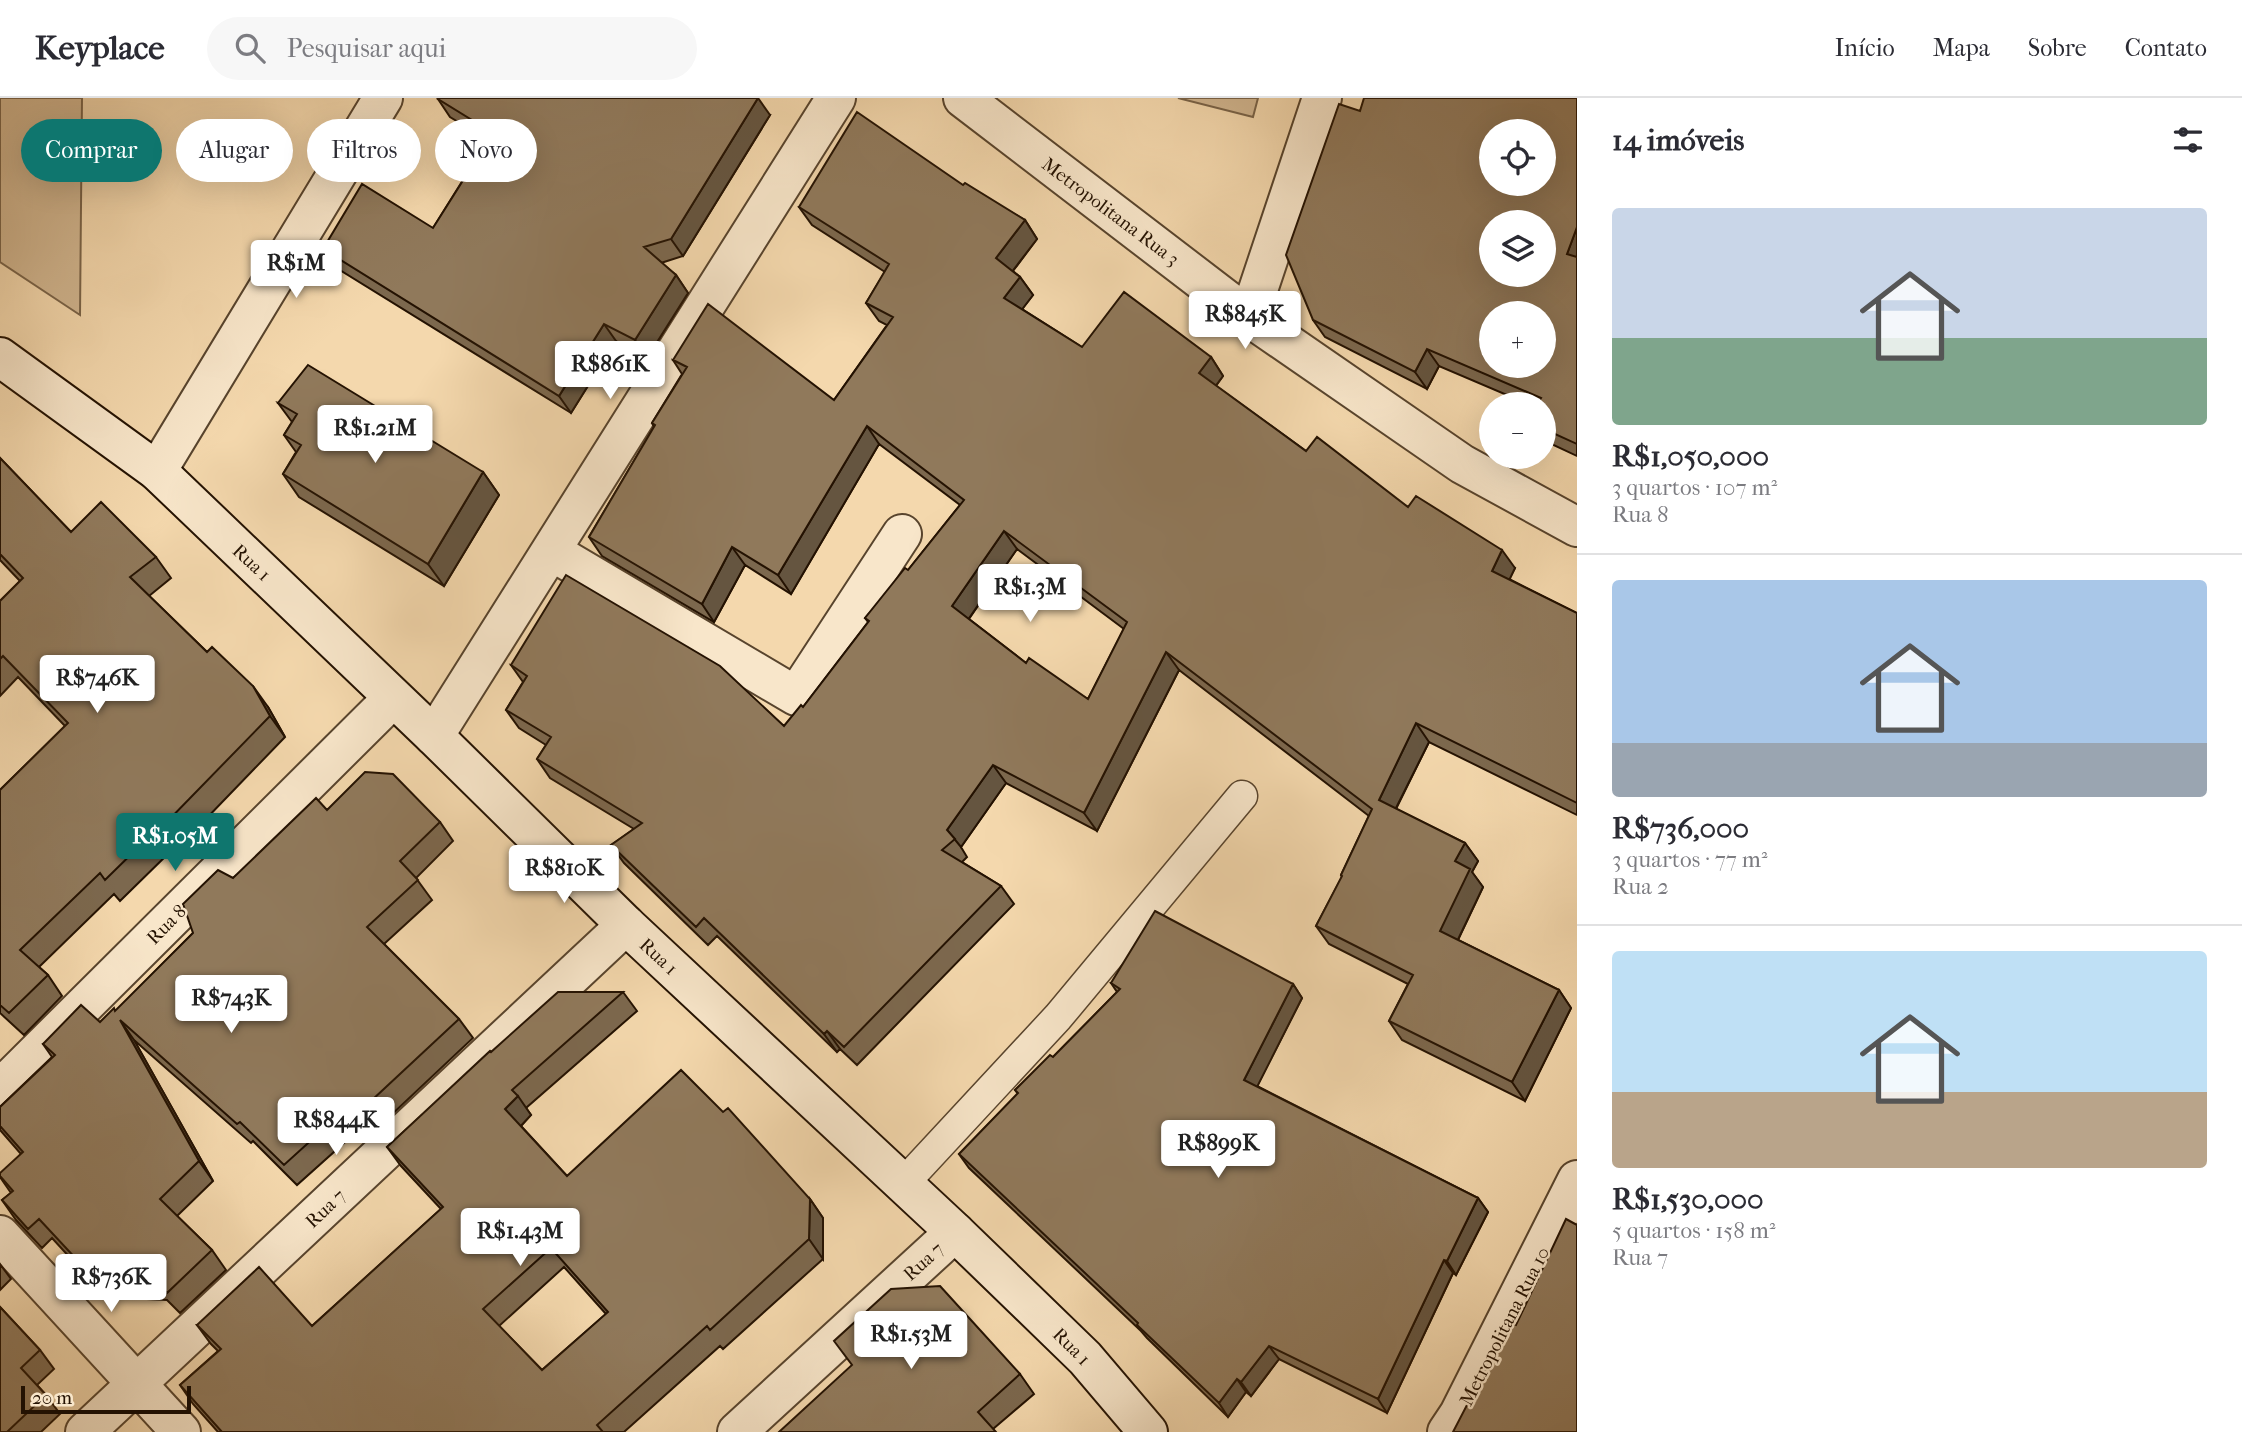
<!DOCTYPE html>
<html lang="pt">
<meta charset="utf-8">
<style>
:root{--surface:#fff;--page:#f7f7f7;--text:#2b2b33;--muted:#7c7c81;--line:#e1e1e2;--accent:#0f766e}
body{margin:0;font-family:"IM FELL French Canon",serif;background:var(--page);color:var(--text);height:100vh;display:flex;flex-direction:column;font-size:26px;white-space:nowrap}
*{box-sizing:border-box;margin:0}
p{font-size:23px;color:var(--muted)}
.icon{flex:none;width:38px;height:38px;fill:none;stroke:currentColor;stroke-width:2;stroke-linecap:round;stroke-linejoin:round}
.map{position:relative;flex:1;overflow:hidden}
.drawer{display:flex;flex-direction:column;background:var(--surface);width:665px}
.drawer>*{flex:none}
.top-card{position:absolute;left:21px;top:21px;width:665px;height:63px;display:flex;gap:14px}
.fabs{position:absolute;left:1479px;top:21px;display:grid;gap:14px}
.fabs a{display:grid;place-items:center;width:77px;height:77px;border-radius:50%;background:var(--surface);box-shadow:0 7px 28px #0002;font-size:35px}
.scale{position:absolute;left:21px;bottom:18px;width:170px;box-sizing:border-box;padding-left:7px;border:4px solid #241202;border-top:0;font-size:19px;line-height:24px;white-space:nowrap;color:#241202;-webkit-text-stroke:5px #f8e6ca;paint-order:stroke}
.price{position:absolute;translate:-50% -60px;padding:0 16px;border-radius:7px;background:#fff;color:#222;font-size:23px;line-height:46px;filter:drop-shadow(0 2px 4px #0008)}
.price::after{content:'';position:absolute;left:50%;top:42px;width:21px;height:16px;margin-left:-10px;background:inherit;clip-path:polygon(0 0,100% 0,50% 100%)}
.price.on{background:var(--accent);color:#fff}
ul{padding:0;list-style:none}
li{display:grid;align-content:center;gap:14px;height:371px;padding:0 35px}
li+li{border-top:2px solid var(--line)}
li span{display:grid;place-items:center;height:217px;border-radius:7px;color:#555}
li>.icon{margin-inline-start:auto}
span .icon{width:126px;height:126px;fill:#fffc;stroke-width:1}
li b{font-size:30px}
h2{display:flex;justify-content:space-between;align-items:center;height:84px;padding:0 35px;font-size:30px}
.pill{padding:0 24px;border-radius:32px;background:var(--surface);box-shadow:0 7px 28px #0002;font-size:24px;line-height:63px}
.pill.on{background:var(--accent);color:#fff}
header{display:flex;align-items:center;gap:42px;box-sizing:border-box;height:98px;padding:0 35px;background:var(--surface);border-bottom:2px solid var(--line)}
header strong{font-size:33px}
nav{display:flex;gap:38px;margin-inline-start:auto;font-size:24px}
.search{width:490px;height:63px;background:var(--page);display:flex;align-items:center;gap:18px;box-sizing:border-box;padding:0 24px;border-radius:38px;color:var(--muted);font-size:26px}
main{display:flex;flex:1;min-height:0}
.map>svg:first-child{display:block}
</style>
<header>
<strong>Keyplace</strong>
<div class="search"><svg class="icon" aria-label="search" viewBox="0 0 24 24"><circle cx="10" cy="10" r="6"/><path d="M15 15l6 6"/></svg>Pesquisar aqui</div>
<nav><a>Início</a><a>Mapa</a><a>Sobre</a><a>Contato</a></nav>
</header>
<main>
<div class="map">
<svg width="1577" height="1334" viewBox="0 0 1577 1334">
<rect width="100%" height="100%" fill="#f4d8ad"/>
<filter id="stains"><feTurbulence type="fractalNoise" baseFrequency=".00286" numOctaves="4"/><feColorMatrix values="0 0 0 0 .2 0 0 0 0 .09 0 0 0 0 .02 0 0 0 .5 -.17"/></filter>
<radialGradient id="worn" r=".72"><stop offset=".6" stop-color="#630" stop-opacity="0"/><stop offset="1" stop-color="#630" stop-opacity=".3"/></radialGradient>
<path fill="#d1b690" stroke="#7a6449" stroke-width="2" d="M 0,0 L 82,0 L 80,217 L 0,164 Z
M 1178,0 L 1258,0 L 1253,19 Z"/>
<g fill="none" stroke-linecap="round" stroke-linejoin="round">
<defs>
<path id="lane" d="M 903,1086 L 1058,919 L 1242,698"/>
<path id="street" d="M 963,0 L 1249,219 L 1462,366 L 1577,429
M 1249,219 L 1322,0
M 157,373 L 383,0
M 551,453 L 796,598 L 902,436
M 434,638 L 836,0
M 0,991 L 392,601
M 0,1137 L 181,1334
M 85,1334 L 626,827
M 737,1334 L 955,1134
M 1447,1334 L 1459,1316 L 1577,1082"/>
<path id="secondary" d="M 0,259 L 157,373 L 434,638 L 626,827 L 955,1134 L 1085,1260 L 1148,1334"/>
</defs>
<use href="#lane" stroke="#58442d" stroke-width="33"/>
<use href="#street" stroke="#58442d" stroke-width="42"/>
<use href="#secondary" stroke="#241202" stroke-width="42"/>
<use href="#lane" stroke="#f8e6ca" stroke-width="30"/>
<use href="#street" stroke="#f8e6ca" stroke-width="38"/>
<use href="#secondary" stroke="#f8e6ca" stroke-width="38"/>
</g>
<path fill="#7c684e" stroke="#241202" stroke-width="2" fill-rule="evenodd" d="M 1577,0 L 1577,358 L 1545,343 L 1544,340 L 1544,306 L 1528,306 L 1439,268 L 1427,291 L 1325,239 L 1313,222 Z
M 438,1 L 770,17 L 683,158 L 661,165 L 676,177 L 688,195 L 647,260 L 616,243 L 571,315 L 335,169 L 323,151 L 433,130 L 488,42 L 450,19 Z
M 963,87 L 1025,122 L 1037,141 L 1013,173 L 1020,179 L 1033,197 L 1022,211 L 1082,249 L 1211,259 L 1223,278 L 1216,288 L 1306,353 L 1408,409 L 1515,470 L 1509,481 L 1577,515 L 1577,717 L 1429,644 L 1396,711 L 1465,745 L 1478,763 L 1472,774 L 1483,789 L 1458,842 L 1559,892 L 1571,910 L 1525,1003 L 1402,942 L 1389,923 L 1408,886 L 1329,846 L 1316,828 L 1342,779 L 1341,777 L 1369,718 L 1179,572 L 1097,733 L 1006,685 L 961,749 L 967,759 L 962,764 L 1001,788 L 1014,806 L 857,967 L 840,951 L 837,954 L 717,838 L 708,847 L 624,765 L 611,747 L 634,731 L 550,680 L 537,661 L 546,647 L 519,630 L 506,612 L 523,584 L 511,567 L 784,628 L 803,609 L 868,524 L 865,520 L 908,472 L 960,407 L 879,346 L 791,496 L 745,467 L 714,524 L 602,458 L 589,439 L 654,329 L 652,325 L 682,276 L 673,262 L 834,302 L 887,227 L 879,223 L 866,205 L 885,174 L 812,127 L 799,109 ZM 1017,451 L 1124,531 L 1088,601 L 1026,565 L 969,521 Z
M 278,305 L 483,374 L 499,397 L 444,488 L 299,399 L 283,376 L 296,354 L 284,337 L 292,324 Z
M 0,360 L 71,434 L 156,459 L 171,480 L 149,498 L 207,554 L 268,609 L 285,639 L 174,754 L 172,752 L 120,803 L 114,796 L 39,869 L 48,877 L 62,898 L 24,937 L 0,915 L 0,692 L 65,628 L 18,579 L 0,598 L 0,503 L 20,483 L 0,462 Z
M 327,712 L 440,724 L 453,743 L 416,780 L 432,802 L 384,846 L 459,921 L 473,940 L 371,1036 L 363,1028 L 297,1087 L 253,1043 L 251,1045 L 134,942 L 213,1083 L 177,1118 L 212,1152 L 226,1172 L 180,1215 L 167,1202 L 106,1199 L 52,1140 L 42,1150 L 16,1122 L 2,1102 L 11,1095 L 0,1079 L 21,1056 L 0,1032 L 0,1009 L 52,959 L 43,946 L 100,924 L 116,913 L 193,835 L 233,780 Z
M 1111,885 L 1293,886 L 1302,900 L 1257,988 L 1478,1100 L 1488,1114 L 1456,1177 L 1453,1175 L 1387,1315 L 1279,1261 L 1251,1298 L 1246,1294 L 1228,1319 L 1147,1240 L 1141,1233 L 969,1070 L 959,1056 L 1018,996 L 1015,992 L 1053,959 L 1117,894 Z
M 623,894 L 637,913 L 526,1010 L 531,1017 L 521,1028 L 567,1078 L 810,1101 L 823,1120 L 823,1161 L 723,1251 L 720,1248 L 624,1334 L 218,1334 L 193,1306 L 180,1287 L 218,1253 L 211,1246 L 197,1227 L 312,1228 L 441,1111 L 401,1068 L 387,1049 L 491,954 ZM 564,1169 L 606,1216 L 542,1272 L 499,1228 Z
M 0,1166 L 11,1181 L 0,1192 Z
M 0,1209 L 40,1252 L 54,1271 L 37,1287 L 46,1297 L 60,1316 L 41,1334 L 0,1334 Z
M 1020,1276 L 1034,1296 L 993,1331 L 779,1334 Z"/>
<path fill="#655540" stroke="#241202" stroke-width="2" d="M 758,0 L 770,17 L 683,158 L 671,141 Z
M 1025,122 L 1037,141 L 1008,179 L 996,160 Z
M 1577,129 L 1577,170 L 1567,156 Z
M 676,177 L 688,195 L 647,260 L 635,242 Z
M 1020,179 L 1033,197 L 1017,218 L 1004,200 Z
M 604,226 L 616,243 L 571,315 L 559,298 Z
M 1427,251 L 1439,268 L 1427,291 L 1415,274 Z
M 1211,259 L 1223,278 L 1211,294 L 1199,275 Z
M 867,328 L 879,346 L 791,496 L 778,477 Z
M 483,374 L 499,397 L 444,488 L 428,466 Z
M 1004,433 L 1017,451 L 965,526 L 952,508 Z
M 732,449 L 745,467 L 714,524 L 702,506 Z
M 1502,452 L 1515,470 L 1505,491 L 1492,473 Z
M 1166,554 L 1179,572 L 1097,733 L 1084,715 Z
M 253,588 L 268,609 L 285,639 L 270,618 Z
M 1416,625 L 1429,644 L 1391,720 L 1379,702 Z
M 993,667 L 1006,685 L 961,749 L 947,732 Z
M 1465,745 L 1478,763 L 1472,774 L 1483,789 L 1453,852 L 1440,833 L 1455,763 Z
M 1293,886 L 1302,900 L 1254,995 L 1244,982 Z
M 1559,892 L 1571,910 L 1525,1003 L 1512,984 Z
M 120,922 L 134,942 L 213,1083 L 199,1063 Z
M 827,933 L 840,951 L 837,954 L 824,936 Z
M 518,998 L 531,1017 L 518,1031 L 505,1011 Z
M 1478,1100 L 1488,1114 L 1456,1177 L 1447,1163 Z
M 810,1101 L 823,1120 L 823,1161 L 809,1141 Z
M 1444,1162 L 1453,1175 L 1387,1315 L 1378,1301 Z
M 1269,1248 L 1279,1261 L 1251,1298 L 1241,1284 Z
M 1237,1281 L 1246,1294 L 1228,1319 L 1219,1305 Z"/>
<path fill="#90795b" stroke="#241202" stroke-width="2" fill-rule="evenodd" d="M 439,0 L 758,0 L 671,141 L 644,149 L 676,177 L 635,242 L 604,226 L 559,298 L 323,151 L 362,86 L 433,130 L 493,35 L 438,1 Z
M 1364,0 L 1577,0 L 1577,129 L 1567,156 L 1577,159 L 1577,346 L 1544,331 L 1544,306 L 1537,306 L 1541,300 L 1427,251 L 1415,274 L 1313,222 L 1286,157 L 1339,6 L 1360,13 ZM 1491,33 L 1544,33 L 1544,86 L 1491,86 ZM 1491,124 L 1544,124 L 1544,177 L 1491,177 ZM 1491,215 L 1544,215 L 1544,268 L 1491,268 Z
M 857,14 L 963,87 L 965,85 L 1025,122 L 996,160 L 1020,179 L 1004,200 L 1082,249 L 1124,194 L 1211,259 L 1199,275 L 1306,353 L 1317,339 L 1408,409 L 1416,398 L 1502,452 L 1492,473 L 1577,515 L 1577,705 L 1416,625 L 1379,702 L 1465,745 L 1455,763 L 1470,771 L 1440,833 L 1559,892 L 1512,984 L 1389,923 L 1413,877 L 1316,828 L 1342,778 L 1341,777 L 1372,711 L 1166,554 L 1084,715 L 993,667 L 947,732 L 955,741 L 942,752 L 1001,788 L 844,949 L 827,933 L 824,936 L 704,820 L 696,829 L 611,747 L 642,725 L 537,661 L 551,639 L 506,612 L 527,578 L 511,567 L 566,477 L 720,568 L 784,628 L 801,607 L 803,609 L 869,523 L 865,520 L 905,470 L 908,472 L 964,402 L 867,328 L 778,477 L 732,449 L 702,506 L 589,439 L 655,327 L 652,325 L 687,269 L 673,262 L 708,206 L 834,302 L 893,219 L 866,205 L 889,166 L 799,109 ZM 1004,433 L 1127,524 L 1088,601 L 1029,560 L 1026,565 L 952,508 Z
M 308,267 L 483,374 L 428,466 L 283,376 L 301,347 L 284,337 L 297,316 L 278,305 Z
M 0,360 L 71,434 L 101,404 L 156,459 L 130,479 L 207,554 L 212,549 L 253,588 L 270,618 L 159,732 L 158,730 L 105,782 L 100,775 L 20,852 L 48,877 L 9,915 L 0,907 L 0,692 L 68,625 L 3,558 L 0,561 L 0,503 L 23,480 L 0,456 Z
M 365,674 L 393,676 L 440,724 L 400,763 L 418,782 L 367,829 L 459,921 L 357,1016 L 349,1008 L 284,1067 L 240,1024 L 237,1026 L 120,922 L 199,1063 L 160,1101 L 212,1152 L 167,1195 L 154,1182 L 93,1179 L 39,1121 L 28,1131 L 2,1102 L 13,1093 L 0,1078 L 0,1075 L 23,1054 L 0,1028 L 0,1009 L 55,957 L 43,946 L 81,907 L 100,924 L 114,910 L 115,913 L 193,835 L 183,806 L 218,772 L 233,780 L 316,700 L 327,712 Z
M 1155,813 L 1293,886 L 1244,982 L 1478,1100 L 1447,1163 L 1444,1162 L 1378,1301 L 1269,1248 L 1241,1284 L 1237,1281 L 1219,1305 L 1137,1227 L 1138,1225 L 959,1056 L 1018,995 L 1015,992 L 1050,957 L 1053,959 L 1120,891 L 1111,885 Z
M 558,894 L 623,894 L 512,992 L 518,998 L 505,1011 L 567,1078 L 681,972 L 723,1014 L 728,1010 L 810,1101 L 809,1141 L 710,1232 L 707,1228 L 597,1327 L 603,1334 L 222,1334 L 180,1287 L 221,1251 L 197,1227 L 259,1169 L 312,1228 L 443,1109 L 387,1049 L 490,953 L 491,954 ZM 551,1150 L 608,1214 L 542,1272 L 483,1211 Z
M 1566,1121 L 1577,1127 L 1577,1334 L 1453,1334 L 1510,1224 L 1516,1227 Z
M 940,1188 L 1020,1276 L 978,1314 L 996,1334 L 779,1334 L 852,1267 L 834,1243 L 891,1191 Z
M 0,1209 L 40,1252 L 21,1270 L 46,1297 L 7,1334 L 0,1334 Z"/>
<g text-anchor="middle" stroke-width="5" stroke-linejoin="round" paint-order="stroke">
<g font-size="19" fill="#241202" stroke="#f8e6ca">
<text transform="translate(1111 113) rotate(37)" y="7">Metropolitana Rua 3</text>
<text transform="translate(252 464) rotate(43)" y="7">Rua 1</text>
<text transform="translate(166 826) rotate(-45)" y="7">Rua 8</text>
<text transform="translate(659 858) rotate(43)" y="7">Rua 1</text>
<text transform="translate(325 1110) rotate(-43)" y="7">Rua 7</text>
<text transform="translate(923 1163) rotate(-42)" y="7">Rua 7</text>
<text transform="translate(1504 1228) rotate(-63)" y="7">Metropolitana Rua 10</text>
<text transform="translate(1072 1248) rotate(45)" y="7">Rua 1</text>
</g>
</g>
<rect width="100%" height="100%" filter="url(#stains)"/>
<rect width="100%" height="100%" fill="url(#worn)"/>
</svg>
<div class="fabs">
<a><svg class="icon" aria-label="locate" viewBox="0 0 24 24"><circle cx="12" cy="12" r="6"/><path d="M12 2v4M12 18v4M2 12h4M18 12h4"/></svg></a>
<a><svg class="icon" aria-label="layers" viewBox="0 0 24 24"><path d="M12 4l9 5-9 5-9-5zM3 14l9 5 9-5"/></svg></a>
<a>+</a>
<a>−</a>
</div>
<div class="scale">20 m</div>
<b class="price" style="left:296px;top:202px">R$1M</b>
<b class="price" style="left:1245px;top:253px">R$845K</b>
<b class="price" style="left:610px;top:303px">R$861K</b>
<b class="price" style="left:375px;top:367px">R$1.21M</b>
<b class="price" style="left:1030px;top:526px">R$1.3M</b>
<b class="price" style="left:97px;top:617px">R$746K</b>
<b class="price on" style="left:175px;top:775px">R$1.05M</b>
<b class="price" style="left:564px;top:807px">R$810K</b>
<b class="price" style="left:231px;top:937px">R$743K</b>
<b class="price" style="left:336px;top:1059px">R$844K</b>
<b class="price" style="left:1218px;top:1082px">R$899K</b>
<b class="price" style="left:520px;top:1170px">R$1.43M</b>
<b class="price" style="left:111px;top:1216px">R$736K</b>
<b class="price" style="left:911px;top:1273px">R$1.53M</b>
<div class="top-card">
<a class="pill on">Comprar</a>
<a class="pill">Alugar</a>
<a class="pill">Filtros</a>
<a class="pill">Novo</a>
</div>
</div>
<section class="drawer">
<h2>14 imóveis<svg class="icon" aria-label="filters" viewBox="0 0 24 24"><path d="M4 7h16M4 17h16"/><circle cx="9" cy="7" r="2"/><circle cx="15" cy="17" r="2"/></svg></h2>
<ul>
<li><span style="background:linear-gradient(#c9d6e8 60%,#7fa58c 0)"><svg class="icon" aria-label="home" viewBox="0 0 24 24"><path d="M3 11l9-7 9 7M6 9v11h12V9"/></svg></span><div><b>R$1,050,000</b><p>3 quartos · 107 m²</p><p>Rua 8</p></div></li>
<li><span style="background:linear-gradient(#a9c7e8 75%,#9aa5b1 0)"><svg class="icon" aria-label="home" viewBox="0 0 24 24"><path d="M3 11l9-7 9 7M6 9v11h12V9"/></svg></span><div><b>R$736,000</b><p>3 quartos · 77 m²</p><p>Rua 2</p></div></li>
<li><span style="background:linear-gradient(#bfe0f5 65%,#b9a48a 0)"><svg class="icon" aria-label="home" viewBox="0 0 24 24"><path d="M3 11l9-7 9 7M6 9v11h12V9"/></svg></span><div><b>R$1,530,000</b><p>5 quartos · 158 m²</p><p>Rua 7</p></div></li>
</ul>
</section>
</main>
